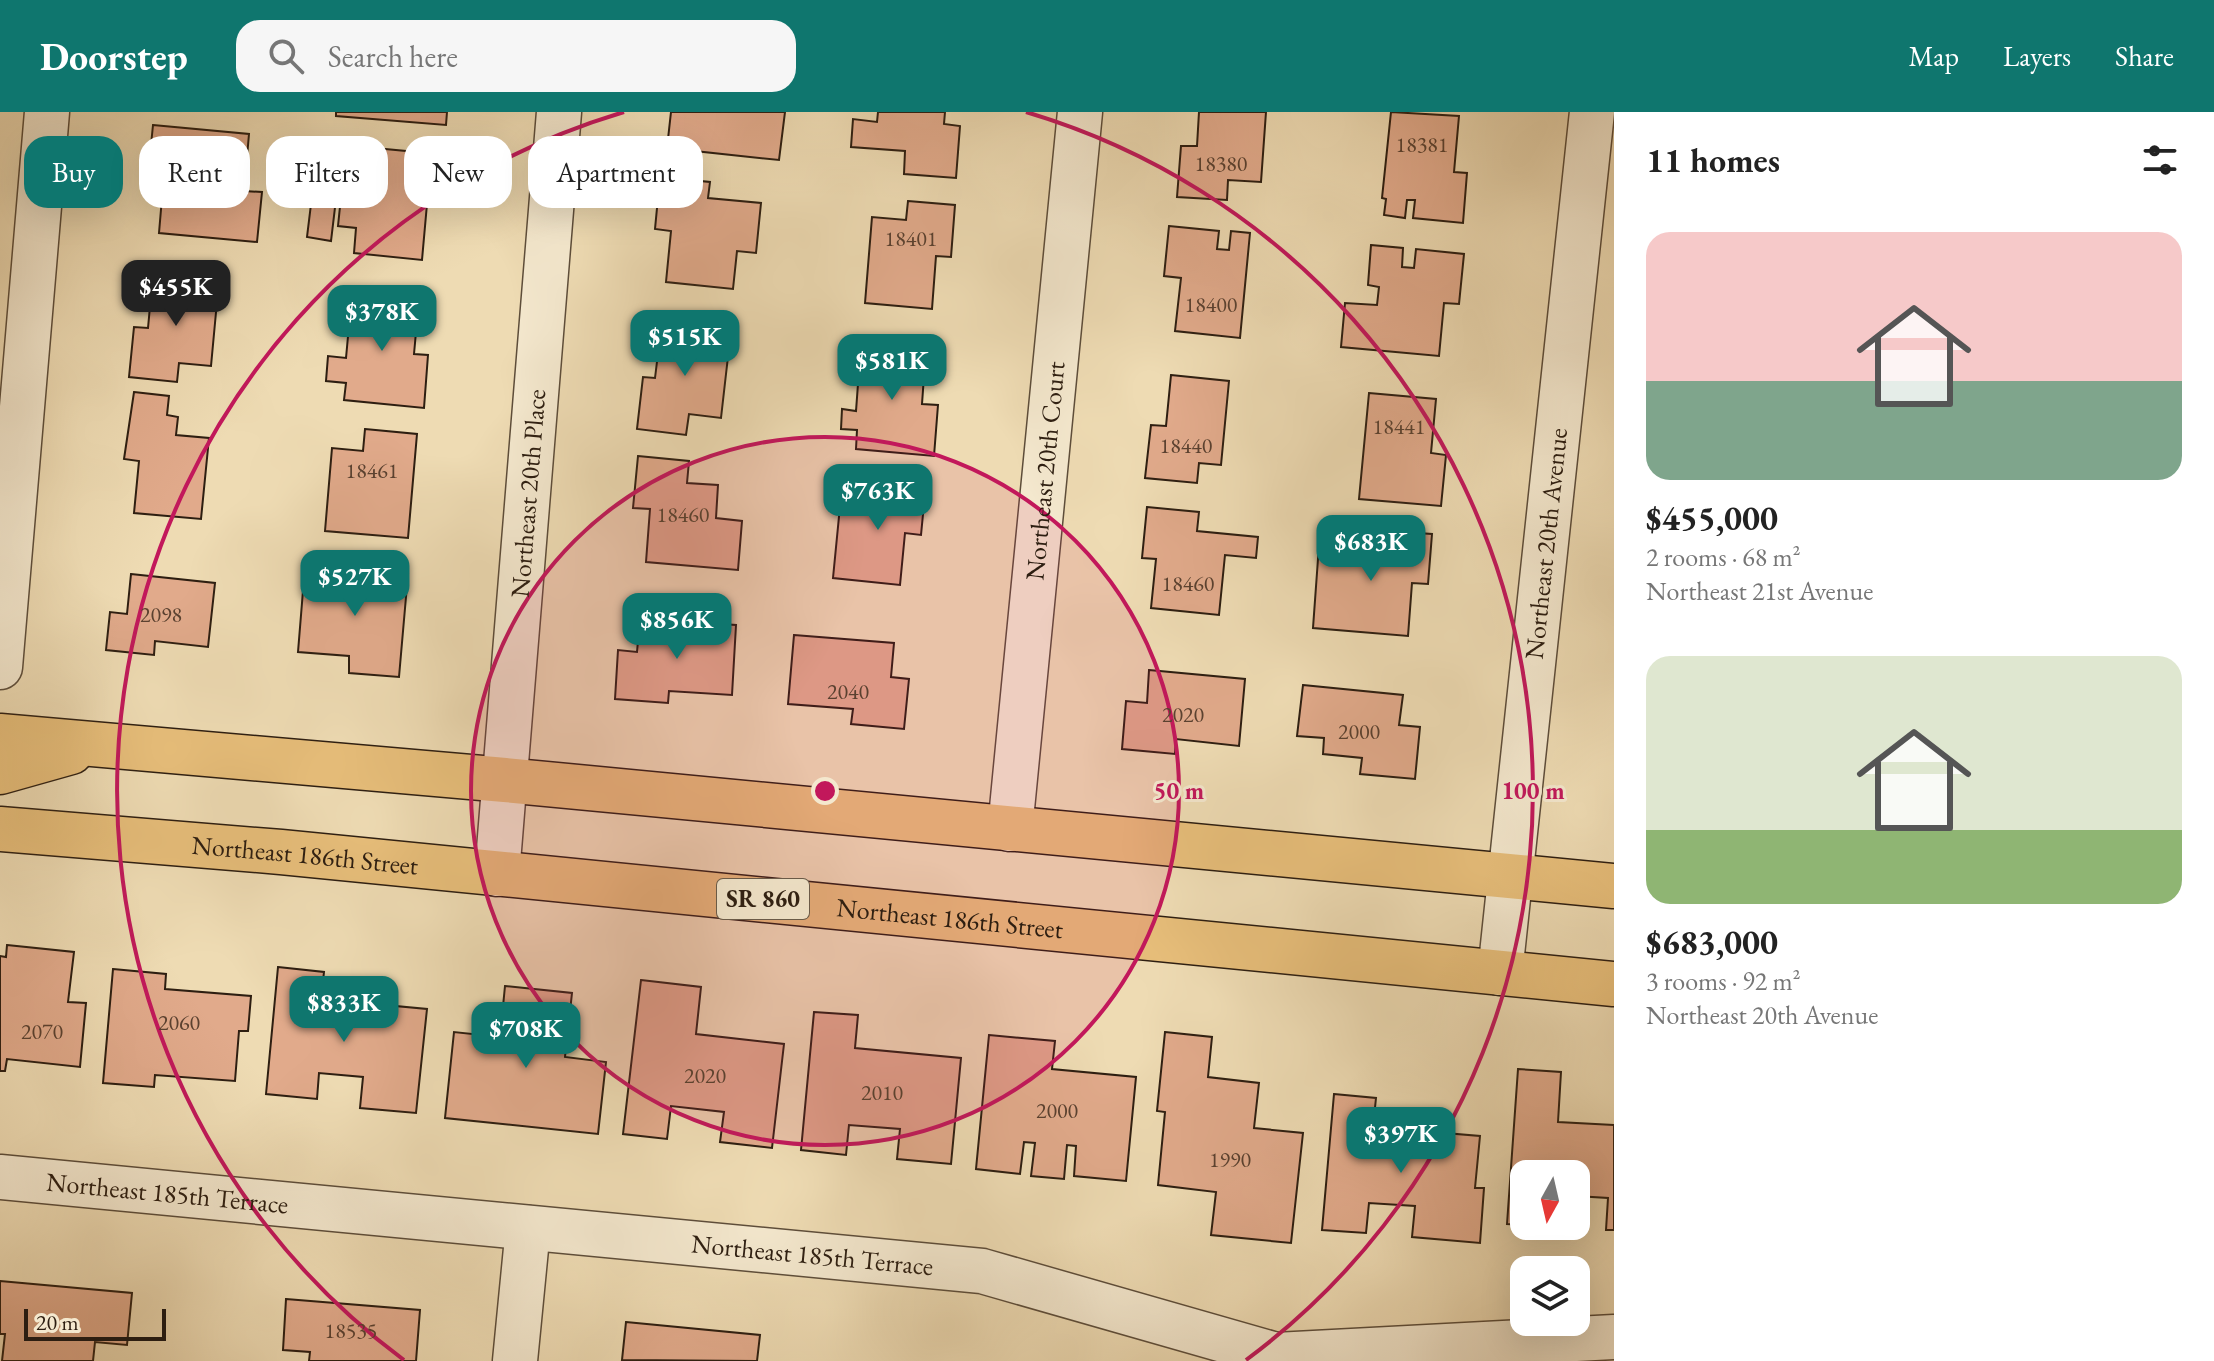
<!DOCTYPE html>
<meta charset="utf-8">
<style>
:root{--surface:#fff;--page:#f6f6f6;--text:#222;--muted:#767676;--accent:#0f766e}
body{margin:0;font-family:"EB Garamond",serif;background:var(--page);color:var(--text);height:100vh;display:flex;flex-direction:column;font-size:30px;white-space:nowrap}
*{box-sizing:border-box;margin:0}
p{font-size:26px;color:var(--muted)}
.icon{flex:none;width:44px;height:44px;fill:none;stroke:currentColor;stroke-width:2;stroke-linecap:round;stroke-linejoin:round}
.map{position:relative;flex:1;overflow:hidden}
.details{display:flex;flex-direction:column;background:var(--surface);width:600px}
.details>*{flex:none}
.guide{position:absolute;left:24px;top:24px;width:760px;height:72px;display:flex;gap:16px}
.needle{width:52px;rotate:188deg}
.fabs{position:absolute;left:1510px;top:1048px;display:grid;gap:16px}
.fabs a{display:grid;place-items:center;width:80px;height:80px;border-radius:16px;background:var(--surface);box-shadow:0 8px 32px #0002;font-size:40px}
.scale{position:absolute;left:24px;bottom:20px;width:142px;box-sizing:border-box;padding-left:8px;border:4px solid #2d1e11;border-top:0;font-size:22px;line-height:28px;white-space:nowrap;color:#2d1e11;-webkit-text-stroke:6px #f4e8ce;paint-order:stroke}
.price{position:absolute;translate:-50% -68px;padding:0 18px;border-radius:16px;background:var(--accent);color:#fff;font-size:26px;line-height:52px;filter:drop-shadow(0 2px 4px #0008)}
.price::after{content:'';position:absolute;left:50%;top:48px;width:24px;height:18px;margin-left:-12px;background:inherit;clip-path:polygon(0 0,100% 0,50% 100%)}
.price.current{background:#222;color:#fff}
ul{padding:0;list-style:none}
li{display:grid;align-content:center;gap:16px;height:424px;padding:0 32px}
li span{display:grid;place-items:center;height:248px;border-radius:24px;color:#555}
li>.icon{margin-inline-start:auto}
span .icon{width:144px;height:144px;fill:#fffc;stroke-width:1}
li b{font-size:34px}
h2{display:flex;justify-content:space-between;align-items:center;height:96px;padding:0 32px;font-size:34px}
.tag{padding:0 28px;border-radius:24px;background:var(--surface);box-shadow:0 8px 32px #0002;font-size:28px;line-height:72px}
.tag.current{background:var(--accent);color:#fff}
header{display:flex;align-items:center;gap:48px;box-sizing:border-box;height:112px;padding:0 40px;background:var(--accent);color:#fff}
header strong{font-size:38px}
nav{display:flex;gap:44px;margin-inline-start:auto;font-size:28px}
.search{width:560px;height:72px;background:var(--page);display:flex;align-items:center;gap:20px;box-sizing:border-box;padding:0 28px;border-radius:24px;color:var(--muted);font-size:30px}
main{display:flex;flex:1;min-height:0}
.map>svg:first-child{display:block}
</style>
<header>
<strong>Doorstep</strong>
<div class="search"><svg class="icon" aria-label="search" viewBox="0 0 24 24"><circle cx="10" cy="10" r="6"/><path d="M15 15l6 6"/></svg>Search here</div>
<nav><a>Map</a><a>Layers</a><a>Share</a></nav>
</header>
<main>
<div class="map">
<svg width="1614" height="1249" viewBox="0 0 1614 1249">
<rect width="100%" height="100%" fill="#eedbb3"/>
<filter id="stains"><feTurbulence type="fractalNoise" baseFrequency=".0025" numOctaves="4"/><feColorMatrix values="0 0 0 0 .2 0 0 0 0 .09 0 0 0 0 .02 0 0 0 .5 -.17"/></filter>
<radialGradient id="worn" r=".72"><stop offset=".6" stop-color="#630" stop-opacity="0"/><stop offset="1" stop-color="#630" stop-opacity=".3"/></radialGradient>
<path fill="#e1aa8b" stroke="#2d1e11" stroke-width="2" d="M 336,0 L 447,0 L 446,13 L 336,4 Z
M 671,0 L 785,0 L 779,48 L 667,36 Z
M 878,0 L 945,0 L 944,12 L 960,14 L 956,66 L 904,62 L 905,39 L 851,35 L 853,7 L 877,10 Z
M 1199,0 L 1266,0 L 1261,70 L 1228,68 L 1227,88 L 1177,85 L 1181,34 L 1197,34 Z
M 1391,0 L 1459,4 L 1454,60 L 1467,61 L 1463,111 L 1413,106 L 1415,88 L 1407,88 L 1405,106 L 1384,103 L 1386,87 L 1382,86 Z
M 153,13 L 249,22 L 244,79 L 262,80 L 257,130 L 159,121 L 163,74 L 147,73 Z
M 364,35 L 448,43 L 443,93 L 427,92 L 422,148 L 354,141 L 356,116 L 338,114 L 344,56 L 362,59 Z
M 660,65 L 710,70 L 708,86 L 761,91 L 756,141 L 737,139 L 733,177 L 666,170 L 671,119 L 655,117 Z
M 312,84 L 336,87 L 331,129 L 307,125 Z
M 908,89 L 955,93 L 951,145 L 936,144 L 932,197 L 865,191 L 872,105 L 906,108 Z
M 1169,114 L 1219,119 L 1217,137 L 1229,138 L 1231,119 L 1250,121 L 1240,226 L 1175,219 L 1181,166 L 1164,164 Z
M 1371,133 L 1403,136 L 1402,155 L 1414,156 L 1416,137 L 1464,142 L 1459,192 L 1444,191 L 1439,244 L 1341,235 L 1345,191 L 1377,193 L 1379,175 L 1368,173 Z
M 153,162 L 219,168 L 211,254 L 179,251 L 177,270 L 129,265 L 134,215 L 148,216 Z
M 352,181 L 419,187 L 414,242 L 428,243 L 424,296 L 344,288 L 346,271 L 326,269 L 328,244 L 346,246 Z
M 662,209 L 731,218 L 721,306 L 689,302 L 686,323 L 637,317 L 643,265 L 655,266 Z
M 861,231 L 926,236 L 922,292 L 938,293 L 934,344 L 856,337 L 857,318 L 841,317 L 842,297 L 856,299 Z
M 1171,263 L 1229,269 L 1221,353 L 1199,351 L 1197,371 L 1145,366 L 1151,313 L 1166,314 Z
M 134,280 L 169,284 L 167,303 L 178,305 L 176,323 L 209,326 L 201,407 L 134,401 L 139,349 L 124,347 Z
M 1369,281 L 1436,287 L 1431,341 L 1446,343 L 1441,394 L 1359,387 Z
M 365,317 L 417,322 L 408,426 L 325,419 L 332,336 L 363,339 Z
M 638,344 L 689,349 L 687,371 L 718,373 L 716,406 L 742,409 L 738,458 L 646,450 L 650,397 L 633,396 Z
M 876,366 L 926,371 L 921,423 L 905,421 L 900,473 L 833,466 L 841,384 L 874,388 Z
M 1147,395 L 1199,400 L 1197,419 L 1258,425 L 1256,446 L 1225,443 L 1219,503 L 1151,496 L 1156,447 L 1142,446 Z
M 1371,418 L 1432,422 L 1428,472 L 1412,471 L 1408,524 L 1313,516 L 1319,433 L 1355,436 L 1355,427 L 1370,429 Z
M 305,454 L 408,462 L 399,565 L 349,561 L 349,544 L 298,540 Z
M 131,462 L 215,471 L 208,535 L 155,529 L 154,543 L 106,538 L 110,500 L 127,502 Z
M 640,507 L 736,513 L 732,583 L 669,579 L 668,591 L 615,587 L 618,538 L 637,540 Z
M 794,523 L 894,531 L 891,565 L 909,567 L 904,617 L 851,612 L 853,597 L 788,592 Z
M 1149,558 L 1245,567 L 1239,634 L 1176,627 L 1175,642 L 1122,637 L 1126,589 L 1147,591 Z
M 1303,573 L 1403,583 L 1399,613 L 1420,615 L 1415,667 L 1360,662 L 1362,646 L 1323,642 L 1324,626 L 1297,624 Z
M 7,833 L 74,840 L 68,890 L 86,891 L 80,955 L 7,947 L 5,959 L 0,959 L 0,844 L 6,845 Z
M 278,855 L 324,860 L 321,887 L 427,897 L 416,1001 L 360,996 L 363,965 L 319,961 L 317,987 L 266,982 Z
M 113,857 L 166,862 L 165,877 L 251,884 L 248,919 L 239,919 L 235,969 L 155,963 L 154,975 L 103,971 Z
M 641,868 L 701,875 L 696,922 L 784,932 L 772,1036 L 720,1030 L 724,1000 L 671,994 L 667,1027 L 623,1022 Z
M 505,874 L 572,881 L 565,945 L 606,950 L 598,1022 L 445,1006 L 454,920 L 500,925 Z
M 814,900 L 858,903 L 855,936 L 961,946 L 951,1052 L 897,1047 L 900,1017 L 849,1013 L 846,1043 L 801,1038 Z
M 1165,920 L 1212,925 L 1208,965 L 1259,971 L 1254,1016 L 1303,1021 L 1291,1131 L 1211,1123 L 1216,1080 L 1158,1073 L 1165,1000 L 1157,999 Z
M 989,923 L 1055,929 L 1052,957 L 1136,965 L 1126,1069 L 1074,1064 L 1076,1034 L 1067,1033 L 1064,1067 L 1031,1064 L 1035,1031 L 1024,1030 L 1020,1062 L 976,1057 Z
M 1518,957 L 1561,960 L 1558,1010 L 1614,1013 L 1614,1118 L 1606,1118 L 1608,1086 L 1576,1084 L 1576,1062 L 1524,1062 L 1524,1113 L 1507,1112 Z
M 1334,982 L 1376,986 L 1373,1015 L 1480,1024 L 1475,1076 L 1484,1076 L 1480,1131 L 1412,1125 L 1415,1094 L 1369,1091 L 1366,1121 L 1322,1118 Z
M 0,1169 L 132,1181 L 127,1233 L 95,1230 L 93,1249 L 2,1249 L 5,1222 L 0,1222 Z
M 286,1187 L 420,1198 L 416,1249 L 309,1249 L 310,1240 L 283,1238 Z
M 626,1210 L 760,1223 L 757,1249 L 622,1248 Z"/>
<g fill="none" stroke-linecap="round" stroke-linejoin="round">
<defs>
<g id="minor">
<path d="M 0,555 L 47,0"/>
<path id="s1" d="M 1010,717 L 1080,0"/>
<path id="s2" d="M 497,762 L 559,0"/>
<path id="s3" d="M 1500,861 L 1592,0"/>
<path id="s4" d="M 0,1065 L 982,1159 L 1276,1243 L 1614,1225"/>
<path d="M 515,1249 L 528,1116"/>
</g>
<g id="primary">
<path d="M 0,624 L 505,668 L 1614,774"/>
<path d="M 0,660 L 71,640"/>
<path id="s5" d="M 0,717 L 281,740 L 1614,872"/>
</g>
</defs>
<use href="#minor" stroke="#5d4d3a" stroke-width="47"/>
<use href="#primary" stroke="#2d1e11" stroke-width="47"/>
<use href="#minor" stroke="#f4e8ce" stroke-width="44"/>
<use href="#primary" stroke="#e7be7a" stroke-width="44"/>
</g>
<circle cx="825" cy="679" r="354" fill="#c2185b" fill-opacity=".12"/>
<g fill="none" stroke="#c2185b" stroke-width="4">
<circle cx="825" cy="679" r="354"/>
<path d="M404 1248A708 708 0 0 1 624 0M1026 0A708 708 0 0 1 1246 1248"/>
</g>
<g text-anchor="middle" stroke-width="6" stroke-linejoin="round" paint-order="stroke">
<g font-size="22" fill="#5a4130">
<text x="1422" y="40">18381</text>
<text x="1221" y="59">18380</text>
<text x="911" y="134">18401</text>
<text x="1211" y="200">18400</text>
<text x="1399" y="322">18441</text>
<text x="1186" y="341">18440</text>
<text x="372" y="366">18461</text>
<text x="683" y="410">18460</text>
<text x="1188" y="479">18460</text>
<text x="161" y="510">2098</text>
<text x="848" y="587">2040</text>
<text x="1183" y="610">2020</text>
<text x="1359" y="627">2000</text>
<text x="179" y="918">2060</text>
<text x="42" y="927">2070</text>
<text x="705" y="971">2020</text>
<text x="882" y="988">2010</text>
<text x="1057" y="1006">2000</text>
<text x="1230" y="1055">1990</text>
<text x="351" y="1226">18535</text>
</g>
<rect fill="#f4e8ce" stroke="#695b4a" stroke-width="2" x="717" y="767" width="92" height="40" rx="6"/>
<g font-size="24" font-weight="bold" fill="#2d1e11">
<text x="763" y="795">SR 860</text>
</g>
<g font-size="26" fill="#2d1e11" stroke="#f4e8ce">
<text dy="9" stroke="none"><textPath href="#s1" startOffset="360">Northeast 20th Court</textPath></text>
<text dy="9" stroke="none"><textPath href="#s2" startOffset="382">Northeast 20th Place</textPath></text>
<text dy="9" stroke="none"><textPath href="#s3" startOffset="432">Northeast 20th Avenue</textPath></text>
<text dy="9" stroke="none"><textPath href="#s5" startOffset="306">Northeast 186th Street</textPath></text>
<text dy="9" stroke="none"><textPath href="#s5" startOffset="954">Northeast 186th Street</textPath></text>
<text dy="9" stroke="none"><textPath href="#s4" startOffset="168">Northeast 185th Terrace</textPath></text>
<text dy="9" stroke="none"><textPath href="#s4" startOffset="816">Northeast 185th Terrace</textPath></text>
</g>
</g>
<circle cx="825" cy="679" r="12" fill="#c2185b" stroke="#f4e8ce" stroke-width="4"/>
<g font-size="24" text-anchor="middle" font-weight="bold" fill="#c2185b" stroke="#f4e8ce" stroke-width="6" stroke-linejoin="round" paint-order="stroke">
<text x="1179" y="687">50 m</text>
<text x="1533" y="687">100 m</text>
</g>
<rect width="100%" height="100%" filter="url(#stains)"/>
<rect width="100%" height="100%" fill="url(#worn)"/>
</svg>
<div class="fabs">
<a><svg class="needle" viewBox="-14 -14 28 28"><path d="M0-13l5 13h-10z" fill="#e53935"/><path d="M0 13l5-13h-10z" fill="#767676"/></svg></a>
<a><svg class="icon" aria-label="layers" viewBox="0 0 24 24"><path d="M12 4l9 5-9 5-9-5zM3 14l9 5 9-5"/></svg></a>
</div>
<div class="scale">20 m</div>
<b class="price current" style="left:176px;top:216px">$455K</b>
<b class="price" style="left:382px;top:241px">$378K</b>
<b class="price" style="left:685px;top:266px">$515K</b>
<b class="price" style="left:892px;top:290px">$581K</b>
<b class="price" style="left:878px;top:420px">$763K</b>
<b class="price" style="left:1371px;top:471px">$683K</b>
<b class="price" style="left:355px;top:506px">$527K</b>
<b class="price" style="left:677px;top:549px">$856K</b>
<b class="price" style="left:344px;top:932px">$833K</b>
<b class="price" style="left:526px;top:958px">$708K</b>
<b class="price" style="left:1401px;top:1063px">$397K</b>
<div class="guide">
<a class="tag current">Buy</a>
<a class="tag">Rent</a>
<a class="tag">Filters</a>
<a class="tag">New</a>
<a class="tag">Apartment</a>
</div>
</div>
<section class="details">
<h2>11 homes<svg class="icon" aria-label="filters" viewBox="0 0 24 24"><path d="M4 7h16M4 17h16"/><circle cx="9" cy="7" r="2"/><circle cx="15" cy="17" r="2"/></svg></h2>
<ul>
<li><span style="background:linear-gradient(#f6c9c9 60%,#7fa58c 0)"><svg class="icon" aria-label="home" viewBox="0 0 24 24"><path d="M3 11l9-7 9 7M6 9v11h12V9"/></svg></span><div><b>$455,000</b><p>2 rooms · 68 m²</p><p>Northeast 21st Avenue</p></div></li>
<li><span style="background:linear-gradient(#dfe7d0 70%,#8fb573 0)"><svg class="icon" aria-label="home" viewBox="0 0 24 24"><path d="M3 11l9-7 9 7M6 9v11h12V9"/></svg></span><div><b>$683,000</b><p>3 rooms · 92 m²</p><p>Northeast 20th Avenue</p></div></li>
</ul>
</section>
</main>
